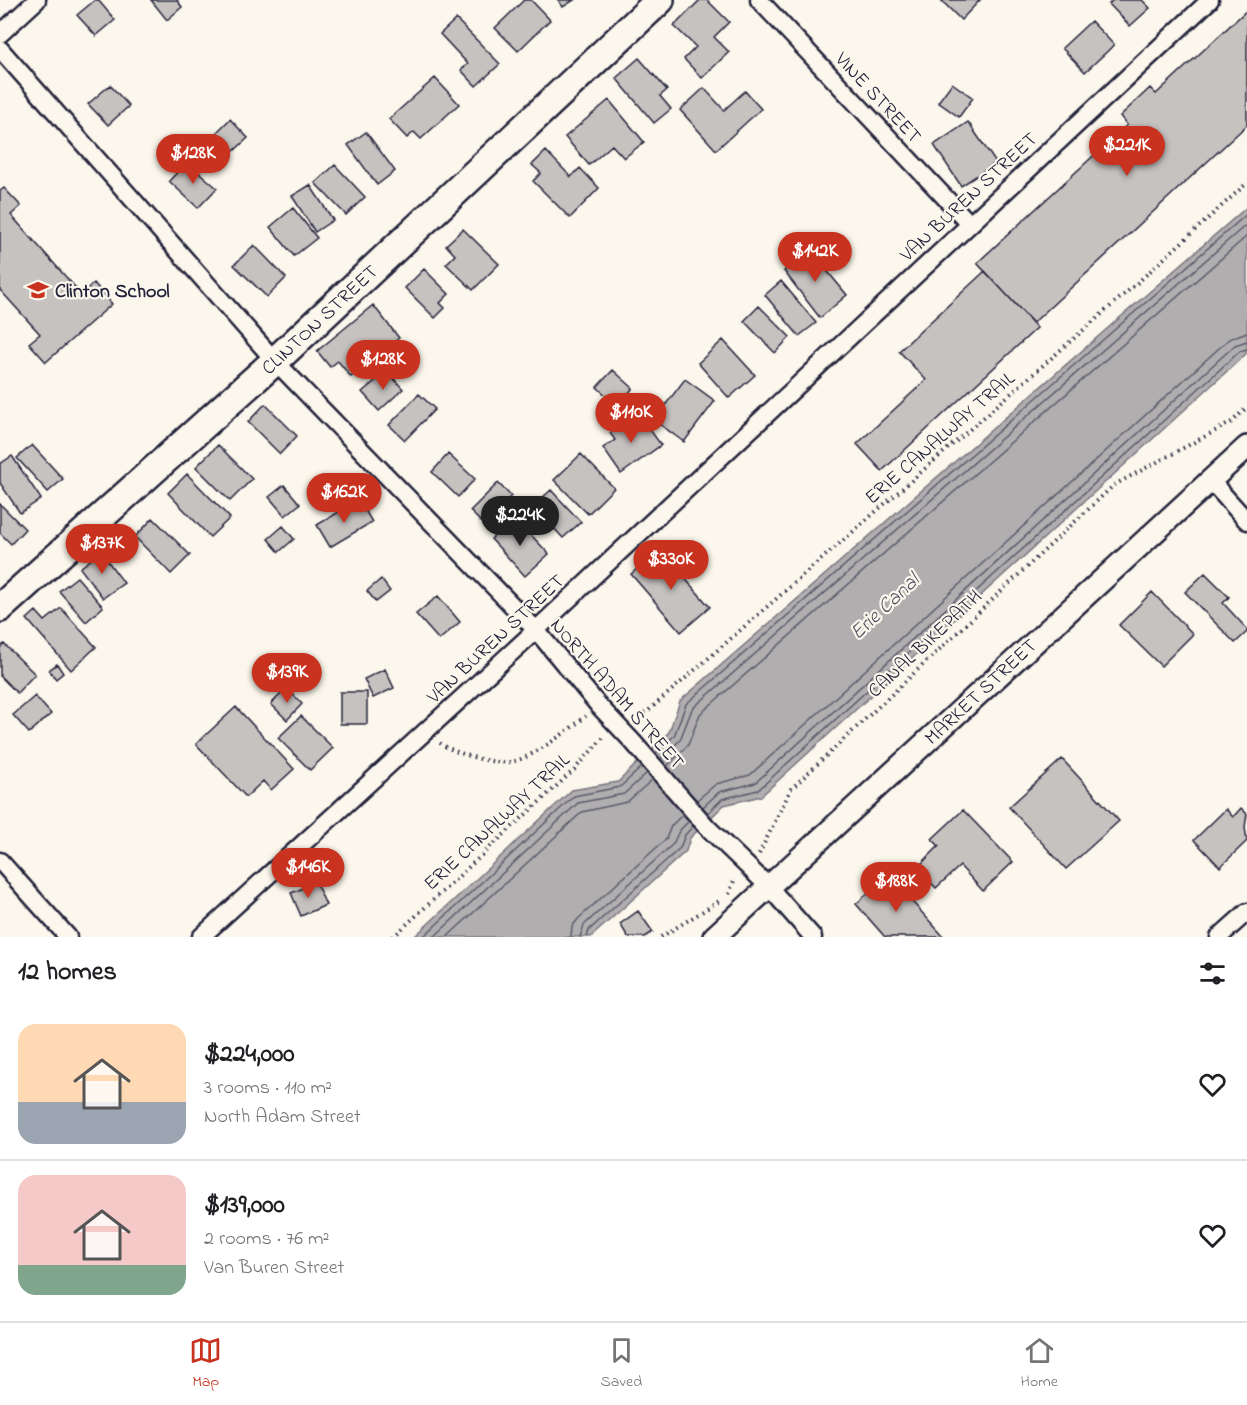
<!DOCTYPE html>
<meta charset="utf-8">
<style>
:root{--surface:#fff;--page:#f6f6f6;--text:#202124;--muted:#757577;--line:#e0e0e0;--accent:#c8321e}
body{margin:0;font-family:"Indie Flower",sans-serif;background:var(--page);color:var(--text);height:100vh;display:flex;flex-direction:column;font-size:22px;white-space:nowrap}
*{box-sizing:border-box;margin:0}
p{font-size:20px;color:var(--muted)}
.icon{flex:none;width:33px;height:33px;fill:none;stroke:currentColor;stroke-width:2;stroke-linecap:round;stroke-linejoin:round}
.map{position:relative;height:937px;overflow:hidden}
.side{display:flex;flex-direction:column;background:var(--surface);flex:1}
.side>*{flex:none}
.price{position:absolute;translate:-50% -51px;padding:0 14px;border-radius:21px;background:var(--accent);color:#fff;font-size:20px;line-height:39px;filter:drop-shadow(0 2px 3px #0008)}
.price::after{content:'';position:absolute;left:50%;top:36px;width:18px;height:14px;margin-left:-9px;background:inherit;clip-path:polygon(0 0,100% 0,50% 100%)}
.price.selected{background:#222;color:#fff}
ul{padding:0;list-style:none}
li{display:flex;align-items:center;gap:18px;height:150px;padding:0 18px}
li+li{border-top:2px solid var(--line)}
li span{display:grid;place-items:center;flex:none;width:168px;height:120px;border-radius:18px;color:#555}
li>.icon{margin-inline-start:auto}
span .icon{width:72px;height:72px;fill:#fffc;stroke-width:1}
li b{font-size:26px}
h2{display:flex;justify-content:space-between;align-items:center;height:72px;padding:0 18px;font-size:26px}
.tabs{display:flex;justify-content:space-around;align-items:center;height:84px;border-top:2px solid var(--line);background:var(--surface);font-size:16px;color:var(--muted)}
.tabs a{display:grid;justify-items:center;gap:3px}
.tabs .selected{color:var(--accent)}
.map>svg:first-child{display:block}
</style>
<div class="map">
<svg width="1247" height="937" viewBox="0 0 1247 937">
<rect width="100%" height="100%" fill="#fbf7ec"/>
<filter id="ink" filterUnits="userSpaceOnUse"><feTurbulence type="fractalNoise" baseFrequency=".0167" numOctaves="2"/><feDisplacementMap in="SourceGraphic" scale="12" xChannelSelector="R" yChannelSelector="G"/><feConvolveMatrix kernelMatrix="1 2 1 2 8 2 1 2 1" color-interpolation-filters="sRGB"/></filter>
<g filter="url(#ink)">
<path fill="#b1aeb0" stroke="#787681" stroke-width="1.5" d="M 1247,207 L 1247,353 L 761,796 L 724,805 L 690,838 L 686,851 L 591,937 L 414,937 L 572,790 L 618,782 L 669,732 L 680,701 Z"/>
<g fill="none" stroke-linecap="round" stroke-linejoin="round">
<path stroke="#5b5a6a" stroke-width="1.5" d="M 656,753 L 674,736 L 686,704 L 1247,214
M 661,759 L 680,740 L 692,709 L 1247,224
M 667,766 L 688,745 L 700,714 L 1247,236
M 697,800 L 716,784 L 750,775 L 1229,339 L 1247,332
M 703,807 L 719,792 L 755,783 L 1235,345 L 1247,341
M 708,813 L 722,799 L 758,790 L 1240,351 L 1247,349
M 423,937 L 574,796 L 620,787 L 642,767
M 434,937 L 578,803 L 624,794 L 647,773
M 447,937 L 582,812 L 627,802 L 653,779
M 571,937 L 572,927 L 578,919 L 666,839 L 671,826 L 683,814
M 580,937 L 584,925 L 673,844 L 679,831 L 689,821
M 587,937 L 589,930 L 680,848 L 685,835 L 693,826"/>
</g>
<path fill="#c6c2c0" stroke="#22223b" stroke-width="1.5" d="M 95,0 L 98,0 L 115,20 L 96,36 L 77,15 Z
M 151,0 L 177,0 L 182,7 L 167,20 Z
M 524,0 L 531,0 L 550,20 L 518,51 L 495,28 Z
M 558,0 L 574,0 L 563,7 Z
M 700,0 L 707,0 L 729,22 L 714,37 L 729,52 L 702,78 L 684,59 L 696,47 L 674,26 Z
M 941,0 L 980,0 L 961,20 Z
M 1113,0 L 1142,0 L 1150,8 L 1130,26 L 1109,4 Z
M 1247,10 L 1247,125 L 1033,323 L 977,263 L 1127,125 L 1120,116 L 1150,88 L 1156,94 Z
M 456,19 L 500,64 L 476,86 L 461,70 L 468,64 L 440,34 Z
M 1091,21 L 1114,45 L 1085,72 L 1062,48 Z
M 639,58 L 667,90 L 660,96 L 671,109 L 654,123 L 616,78 Z
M 435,78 L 459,104 L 421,139 L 414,132 L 407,138 L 389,119 Z
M 952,83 L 973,98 L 959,117 L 938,102 Z
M 110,85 L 129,106 L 108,125 L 88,104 Z
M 704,88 L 724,110 L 745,91 L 761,109 L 716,150 L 680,110 Z
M 609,100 L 644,142 L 624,158 L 612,145 L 589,165 L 565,137 Z
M 230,119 L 248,138 L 234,151 L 217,132 Z
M 968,122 L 996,163 L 961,186 L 934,145 Z
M 366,132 L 395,171 L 377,185 L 348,145 Z
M 546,151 L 571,177 L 580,168 L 599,188 L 570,218 L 533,181 L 541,173 L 532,165 Z
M 187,162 L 217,188 L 198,208 L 169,181 Z
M 335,165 L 365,197 L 346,215 L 315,183 Z
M 310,185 L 333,220 L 315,232 L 292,196 Z
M 4,188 L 21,206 L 11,215 L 81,294 L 94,283 L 112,304 L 46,362 L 29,343 L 40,334 L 0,290 L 0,191 Z
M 293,208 L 317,238 L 294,256 L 270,227 Z
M 463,229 L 499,264 L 473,290 L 446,264 L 455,255 L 446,245 Z
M 254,245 L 286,278 L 267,297 L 234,265 Z
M 809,249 L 847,295 L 820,318 L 784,271 Z
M 424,269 L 449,294 L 440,303 L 445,308 L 435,318 L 405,288 Z
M 985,271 L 1037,328 L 882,471 L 857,444 L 926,380 L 899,351 Z
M 781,281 L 816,323 L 799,336 L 765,295 Z
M 373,305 L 399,338 L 351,377 L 338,361 L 330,367 L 317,351 Z
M 759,306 L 790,337 L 775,353 L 744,321 Z
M 723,340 L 755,375 L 729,398 L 698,363 Z
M 613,370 L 633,388 L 617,406 L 597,387 Z
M 387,371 L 403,389 L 379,411 L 362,392 Z
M 685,379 L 715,401 L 684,442 L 654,420 Z
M 419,394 L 435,409 L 405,440 L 389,425 Z
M 265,404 L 297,436 L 280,454 L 248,422 Z
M 638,413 L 661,445 L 621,474 L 603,448 L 615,440 L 610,433 Z
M 32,445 L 63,479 L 48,492 L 17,458 Z
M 218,445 L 252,479 L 230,501 L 196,467 Z
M 448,454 L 475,479 L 458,497 L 432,472 Z
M 581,454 L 614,488 L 588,514 L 554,480 Z
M 12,456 L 41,499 L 20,513 L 0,483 L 0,464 Z
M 187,474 L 230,518 L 210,537 L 168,493 Z
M 498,483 L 511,496 L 484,525 L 470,511 Z
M 284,485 L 300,504 L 285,516 L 269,497 Z
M 551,490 L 581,522 L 563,538 L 533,506 Z
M 359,500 L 372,522 L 330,547 L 317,525 Z
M 0,504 L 25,529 L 11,544 L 0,533 Z
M 514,517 L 549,554 L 525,576 L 491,539 Z
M 153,518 L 190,555 L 171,574 L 135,537 Z
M 283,526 L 294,539 L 279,552 L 268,539 Z
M 660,550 L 710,607 L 681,632 L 631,574 Z
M 101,552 L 124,583 L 103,598 L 80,568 Z
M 1205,573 L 1229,597 L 1223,603 L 1247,629 L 1247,632 L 1235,643 L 1185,592 Z
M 77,577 L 103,607 L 86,622 L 59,591 Z
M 381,579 L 390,591 L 376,602 L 367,591 Z
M 1152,592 L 1193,634 L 1161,666 L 1119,625 Z
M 438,596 L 460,622 L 439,640 L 416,614 Z
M 61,608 L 96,647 L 71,670 L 27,619 L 36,611 L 45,621 Z
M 4,644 L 35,674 L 17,693 L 0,676 L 0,648 Z
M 57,664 L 63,673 L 56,679 L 49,670 Z
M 385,669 L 394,688 L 373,698 L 364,679 Z
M 287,688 L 302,704 L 287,720 L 271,704 Z
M 340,692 L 367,692 L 367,724 L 340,724 Z
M 35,696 L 51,714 L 29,733 L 13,715 Z
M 236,707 L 294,769 L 271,790 L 263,781 L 246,797 L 196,744 Z
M 301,716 L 333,748 L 310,770 L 278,738 Z
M 1062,759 L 1119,821 L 1066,869 L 1009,807 Z
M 1241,808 L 1247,814 L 1245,827 L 1247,841 L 1220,867 L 1194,840 L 1226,809 L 1233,817 Z
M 963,810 L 1013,862 L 983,891 L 960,866 L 936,888 L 917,868 L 939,846 L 932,839 Z
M 888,875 L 944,937 L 885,937 L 856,904 Z
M 316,883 L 326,905 L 301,916 L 291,893 Z
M 638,911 L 653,932 L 645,937 L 628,937 L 620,924 Z"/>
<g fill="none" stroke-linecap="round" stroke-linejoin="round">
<defs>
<path id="minor" d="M 759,0 L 969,223
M 0,34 L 37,0
M 0,49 L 275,361 L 536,630 L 599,706 L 633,742 L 707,827 L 768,886 L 813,937
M 1210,480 L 1247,521
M 0,861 L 68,937
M 201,937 L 536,630 L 1210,0
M 1219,937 L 1247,912"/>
<path id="tertiary" d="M 714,937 L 1247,447"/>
<path id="primary" d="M 0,608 L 275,361 L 660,0"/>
</defs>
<use href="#minor" stroke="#22223b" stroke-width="21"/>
<use href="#tertiary" stroke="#22223b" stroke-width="26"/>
<use href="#primary" stroke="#22223b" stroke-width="32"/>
<path stroke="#22223b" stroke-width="4" stroke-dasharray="1.5 4.5" stroke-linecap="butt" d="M 633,718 L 648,711 L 1136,284 L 1247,183
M 440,743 C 455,754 497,766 515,761 C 535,756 570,729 586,716
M 759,854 L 791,789 L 1114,485 L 1232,422 L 1247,407
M 729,894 L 735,878
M 393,937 L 574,770 L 604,737
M 661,937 L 721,900"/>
<use href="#minor" stroke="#fbf7ec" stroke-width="16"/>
<use href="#tertiary" stroke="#fbf7ec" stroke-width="21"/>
<use href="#primary" stroke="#fbf7ec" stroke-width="27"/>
</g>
</g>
<defs>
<symbol id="school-bare" viewBox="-9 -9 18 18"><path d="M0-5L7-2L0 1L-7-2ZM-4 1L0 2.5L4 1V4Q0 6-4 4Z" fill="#c8321e" stroke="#fbf7ec" stroke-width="2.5" paint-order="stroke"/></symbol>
</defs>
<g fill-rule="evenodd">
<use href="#school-bare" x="23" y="275" width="30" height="30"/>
</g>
<g text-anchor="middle" stroke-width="4.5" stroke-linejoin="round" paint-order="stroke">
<g font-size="20" fill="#22223b" stroke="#fbf7ec">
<text transform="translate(879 97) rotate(47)" y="7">VINE STREET</text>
<text transform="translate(968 196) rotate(-43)" y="7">VAN BUREN STREET</text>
<text transform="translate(319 319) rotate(-43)" y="7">CLINTON STREET</text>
<text transform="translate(939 437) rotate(-41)" y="7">ERIE CANALWAY TRAIL</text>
<text transform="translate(495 638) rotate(-43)" y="7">VAN BUREN STREET</text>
<text transform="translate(924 643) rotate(-43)" y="7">CANAL BIKEPATH</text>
<text transform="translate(980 691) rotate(-43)" y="7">MARKET STREET</text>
<text transform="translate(618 693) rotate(49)" y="7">NORTH ADAM STREET</text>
<text transform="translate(496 821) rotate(-43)" y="7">ERIE CANALWAY TRAIL</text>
</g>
<g font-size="20" font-weight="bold" fill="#22223b" stroke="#fbf7ec" text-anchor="start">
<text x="55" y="297">Clinton School</text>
</g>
<g font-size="21" font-style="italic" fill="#545364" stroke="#fbf7ec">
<text transform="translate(884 606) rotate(-43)" y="7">Erie Canal</text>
</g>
</g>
</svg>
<b class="price" style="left:1127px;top:177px">$221K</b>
<b class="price" style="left:193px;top:185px">$128K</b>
<b class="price" style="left:815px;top:283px">$142K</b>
<b class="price" style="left:383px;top:391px">$128K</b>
<b class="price" style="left:631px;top:444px">$110K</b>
<b class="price" style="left:344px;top:524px">$162K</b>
<b class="price selected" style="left:520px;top:547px">$224K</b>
<b class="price" style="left:102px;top:575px">$137K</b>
<b class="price" style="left:671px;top:591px">$330K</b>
<b class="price" style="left:287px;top:704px">$139K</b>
<b class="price" style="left:308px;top:899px">$146K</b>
<b class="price" style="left:896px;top:913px">$188K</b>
</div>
<section class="side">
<h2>12 homes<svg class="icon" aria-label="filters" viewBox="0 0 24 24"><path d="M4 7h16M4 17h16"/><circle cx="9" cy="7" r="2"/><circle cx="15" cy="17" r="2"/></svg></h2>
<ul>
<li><span style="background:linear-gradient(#ffd9b3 65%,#9aa5b1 0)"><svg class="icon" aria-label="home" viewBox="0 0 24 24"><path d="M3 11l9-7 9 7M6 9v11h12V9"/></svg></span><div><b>$224,000</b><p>3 rooms · 110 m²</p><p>North Adam Street</p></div><svg class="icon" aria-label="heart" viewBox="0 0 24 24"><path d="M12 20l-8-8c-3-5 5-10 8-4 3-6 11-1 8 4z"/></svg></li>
<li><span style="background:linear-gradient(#f6c9c9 75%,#7fa58c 0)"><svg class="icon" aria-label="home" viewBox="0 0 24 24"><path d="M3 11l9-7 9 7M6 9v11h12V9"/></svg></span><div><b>$139,000</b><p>2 rooms · 76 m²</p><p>Van Buren Street</p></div><svg class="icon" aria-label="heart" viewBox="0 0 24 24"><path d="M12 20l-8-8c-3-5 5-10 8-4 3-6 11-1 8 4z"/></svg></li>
</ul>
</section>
<nav class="tabs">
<a class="selected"><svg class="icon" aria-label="map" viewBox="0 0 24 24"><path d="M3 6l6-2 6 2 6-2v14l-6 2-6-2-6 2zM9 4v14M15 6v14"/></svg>Map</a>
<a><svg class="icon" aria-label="saved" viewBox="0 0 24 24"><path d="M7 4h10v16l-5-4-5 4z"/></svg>Saved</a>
<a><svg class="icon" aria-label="home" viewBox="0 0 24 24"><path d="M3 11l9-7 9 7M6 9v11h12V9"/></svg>Home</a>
</nav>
